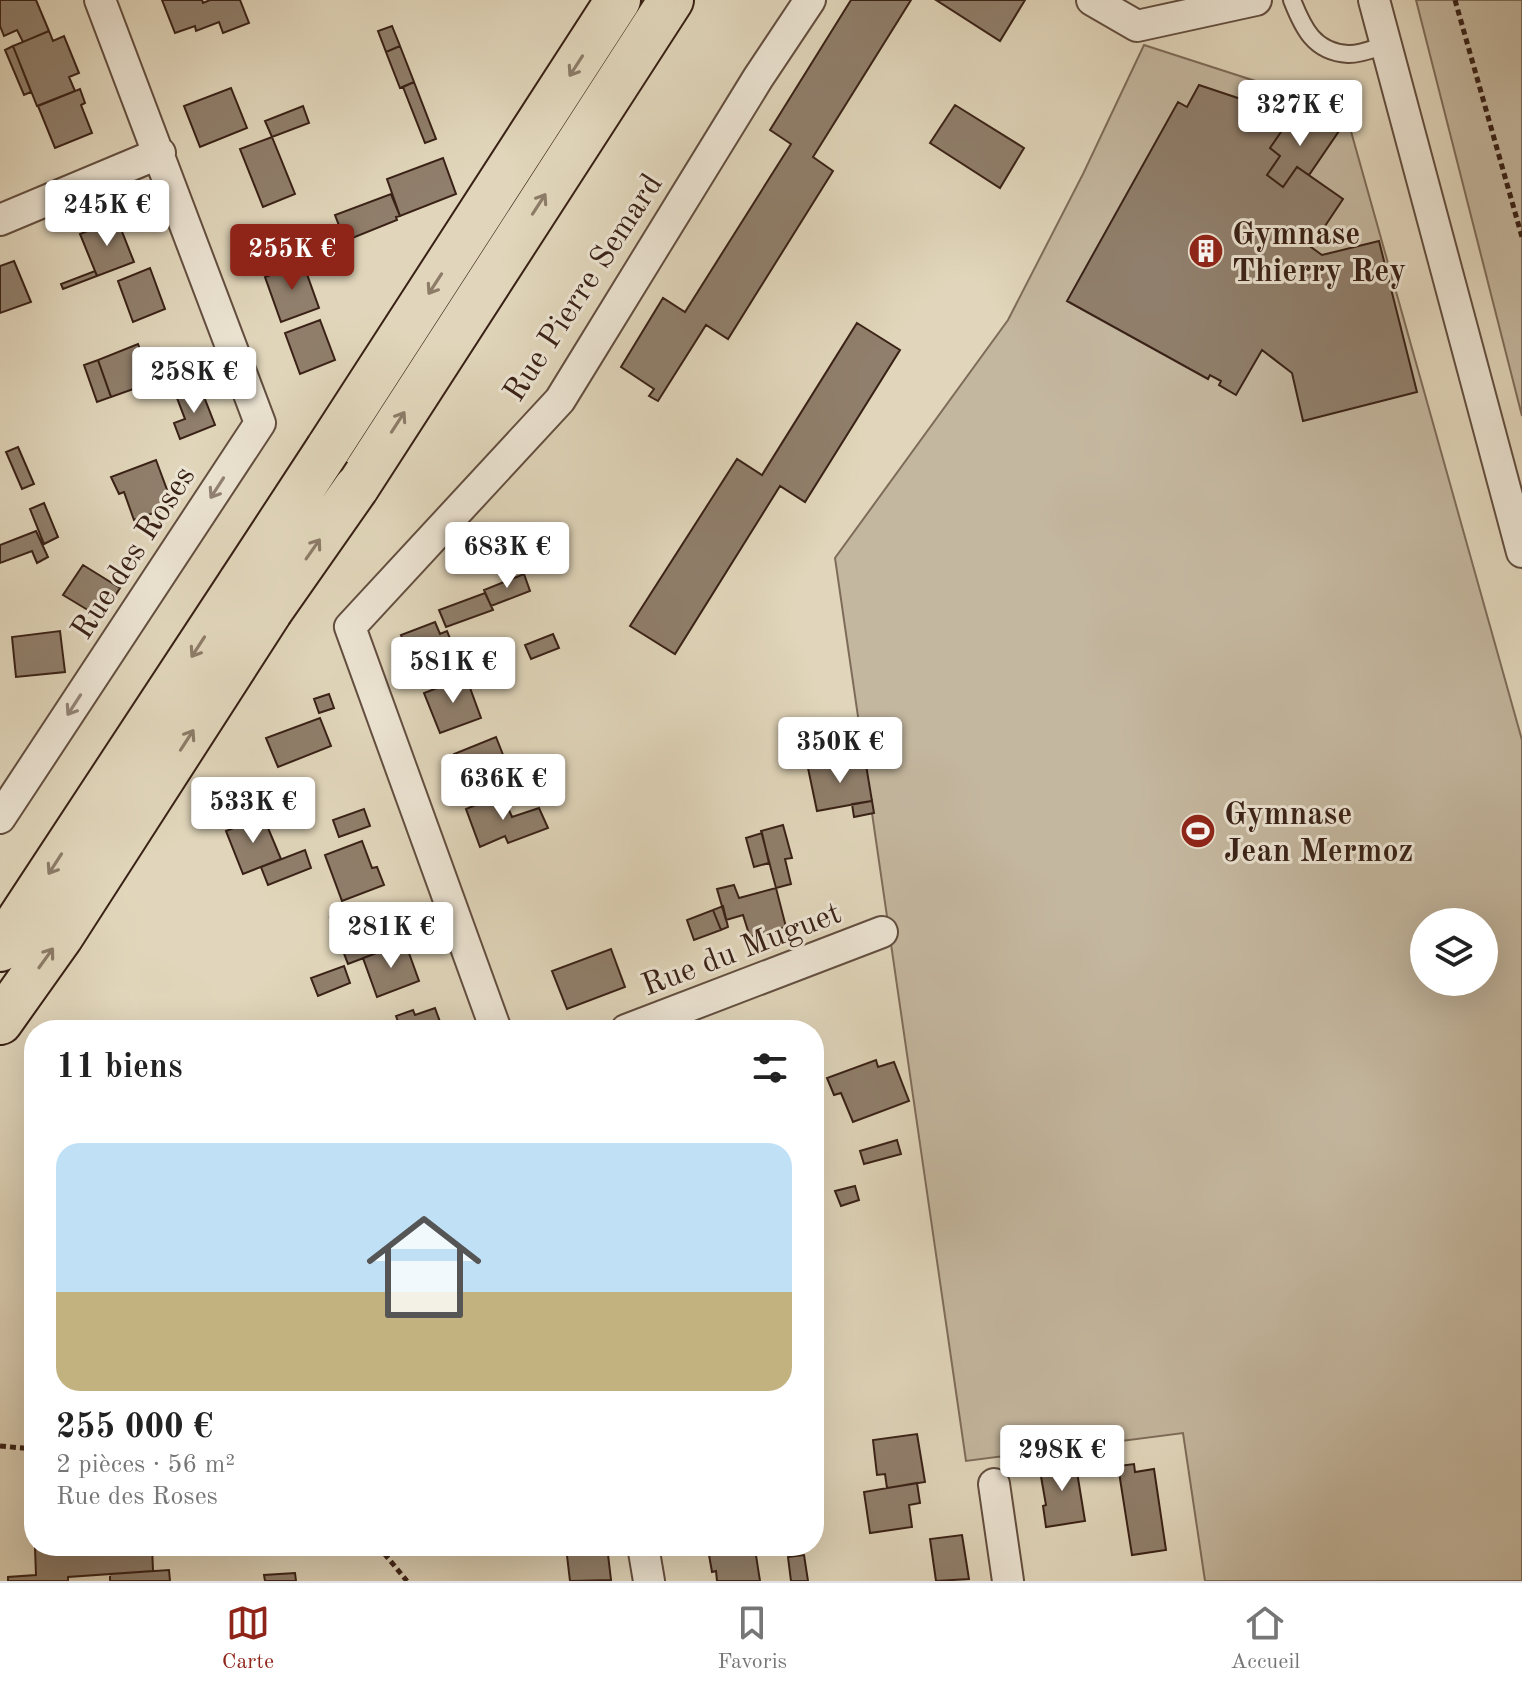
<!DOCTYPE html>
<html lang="fr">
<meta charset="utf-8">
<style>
:root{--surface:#fff;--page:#f6f6f6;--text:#222;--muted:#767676;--line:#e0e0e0;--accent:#8f2418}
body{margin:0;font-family:"Old Standard TT",serif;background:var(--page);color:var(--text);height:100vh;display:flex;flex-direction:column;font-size:30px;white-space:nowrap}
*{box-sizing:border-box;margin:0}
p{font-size:26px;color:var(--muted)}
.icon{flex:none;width:44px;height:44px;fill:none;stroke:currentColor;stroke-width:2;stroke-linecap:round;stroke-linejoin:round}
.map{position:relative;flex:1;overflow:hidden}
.details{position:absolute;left:24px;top:1020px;width:800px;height:536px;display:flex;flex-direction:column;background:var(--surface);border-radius:32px;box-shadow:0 8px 32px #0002}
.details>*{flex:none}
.buttons{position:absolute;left:1410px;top:908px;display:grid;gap:16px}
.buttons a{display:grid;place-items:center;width:88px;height:88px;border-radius:50%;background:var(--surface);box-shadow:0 8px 32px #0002;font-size:40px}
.price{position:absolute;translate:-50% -68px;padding:0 18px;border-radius:8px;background:#fff;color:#222;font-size:26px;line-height:52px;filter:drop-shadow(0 2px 4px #0008)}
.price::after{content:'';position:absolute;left:50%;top:48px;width:24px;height:18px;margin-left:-12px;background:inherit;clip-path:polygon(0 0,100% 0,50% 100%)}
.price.active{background:var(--accent);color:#fff}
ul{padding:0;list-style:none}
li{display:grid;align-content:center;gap:16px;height:424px;padding:0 32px}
li span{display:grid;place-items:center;height:248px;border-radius:24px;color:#555}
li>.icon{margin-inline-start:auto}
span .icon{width:144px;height:144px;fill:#fffc;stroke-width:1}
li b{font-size:34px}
h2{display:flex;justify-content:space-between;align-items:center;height:96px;padding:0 32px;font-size:34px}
.dock{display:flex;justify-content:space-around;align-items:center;height:112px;border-top:2px solid var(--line);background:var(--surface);font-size:22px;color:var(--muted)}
.dock a{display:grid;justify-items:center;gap:4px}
.dock .active{color:var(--accent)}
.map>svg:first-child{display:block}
</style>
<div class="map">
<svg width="1522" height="1581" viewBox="0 0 1522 1581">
<rect width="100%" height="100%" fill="#e1d6bb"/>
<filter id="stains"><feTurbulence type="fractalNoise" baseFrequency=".0025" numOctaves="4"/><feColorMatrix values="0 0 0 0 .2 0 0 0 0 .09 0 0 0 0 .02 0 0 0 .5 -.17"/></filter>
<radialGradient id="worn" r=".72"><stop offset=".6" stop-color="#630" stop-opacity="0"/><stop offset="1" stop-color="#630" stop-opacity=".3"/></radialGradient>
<path fill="#c4b79f" stroke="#7e6c5a" stroke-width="2" fill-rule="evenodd" d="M 1416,0 L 1522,0 L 1522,416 Z
M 1144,45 L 1345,110 L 1522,740 L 1522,1581 L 1205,1581 L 1183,1433 L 966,1461 L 835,558 L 1008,320 L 1083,174 ZM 1424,922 L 1484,922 L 1484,982 L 1424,982 Z"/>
<path fill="#907f6c" stroke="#392116" stroke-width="2" d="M 0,0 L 36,0 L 49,31 L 23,42 L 17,30 L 4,36 L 0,26 Z
M 162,0 L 202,0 L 203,3 L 210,0 L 240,0 L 249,23 L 223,33 L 219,22 L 196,31 L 195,26 L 175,33 Z
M 851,0 L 911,0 L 813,157 L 833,171 L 728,339 L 706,325 L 658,401 L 649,396 L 654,389 L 621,367 L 663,298 L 685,312 L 791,144 L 770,130 Z
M 936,0 L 1025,0 L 1000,41 Z
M 392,26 L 400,46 L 386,52 L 378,31 Z
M 49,31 L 53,41 L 64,36 L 79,73 L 69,77 L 75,91 L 37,106 L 13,46 Z
M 13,46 L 31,92 L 24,95 L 5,50 Z
M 400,46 L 414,82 L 400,88 L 386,52 Z
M 414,82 L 436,139 L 425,143 L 403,87 Z
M 1199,85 L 1292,116 L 1270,148 L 1280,156 L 1267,175 L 1283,187 L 1297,167 L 1343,199 L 1311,247 L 1322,255 L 1379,241 L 1417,392 L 1303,421 L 1292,373 L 1262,350 L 1236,395 L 1219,385 L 1221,381 L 1210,375 L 1208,379 L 1067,301 L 1178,102 L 1187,107 Z
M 231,88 L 247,128 L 200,147 L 184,106 Z
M 80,89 L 85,103 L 81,105 L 92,133 L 55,148 L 38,106 Z
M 955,105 L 1024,148 L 1000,188 L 930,143 Z
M 303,106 L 309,123 L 272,137 L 265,121 Z
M 1292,116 L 1339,131 L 1309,175 L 1297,167 L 1283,187 L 1267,175 L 1280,156 L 1270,148 Z
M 272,137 L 295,194 L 263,207 L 240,149 Z
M 443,158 L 456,194 L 400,216 L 387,179 Z
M 391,194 L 400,216 L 396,217 L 397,220 L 345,241 L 335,215 Z
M 117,219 L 134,262 L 97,276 L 80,234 Z
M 340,227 L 345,241 L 324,248 L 319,235 Z
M 345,241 L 348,251 L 327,258 L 324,248 Z
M 14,261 L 31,302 L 0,313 L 0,266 Z
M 303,263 L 319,308 L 281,322 L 265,277 Z
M 150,268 L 165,309 L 133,322 L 118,281 Z
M 95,271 L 97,276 L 63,289 L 61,284 Z
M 320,320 L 335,360 L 300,374 L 285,333 Z
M 857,323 L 900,350 L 805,502 L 780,486 L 675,654 L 630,626 L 737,459 L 762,475 Z
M 138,344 L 146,365 L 153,362 L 159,380 L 111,397 L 98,360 Z
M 98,360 L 111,397 L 97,402 L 84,365 Z
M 201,389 L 215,425 L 180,439 L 174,423 L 185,419 L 177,398 Z
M 18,447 L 34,484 L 22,489 L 6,452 Z
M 156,460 L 173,506 L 134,520 L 124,492 L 119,494 L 111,477 Z
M 44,503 L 58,537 L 44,544 L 30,509 Z
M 36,531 L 48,557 L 37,563 L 32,551 L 0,563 L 0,545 Z
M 83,565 L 120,588 L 101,618 L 63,595 Z
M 524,574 L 530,591 L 491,606 L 484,590 Z
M 485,593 L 493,610 L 446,627 L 439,610 Z
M 435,622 L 440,634 L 447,631 L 458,658 L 416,674 L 401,635 Z
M 60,631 L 65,672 L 16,677 L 12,637 Z
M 553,634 L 559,648 L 531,659 L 525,645 Z
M 466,677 L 481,718 L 440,733 L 424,693 Z
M 329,694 L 334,708 L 319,713 L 314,699 Z
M 320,718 L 331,746 L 278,767 L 266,738 Z
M 496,737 L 511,775 L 469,792 L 454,754 Z
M 865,759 L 872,801 L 817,811 L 808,768 Z
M 502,794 L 512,817 L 539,808 L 548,828 L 508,843 L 505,836 L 480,847 L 466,809 Z
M 872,801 L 874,813 L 854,817 L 852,804 Z
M 364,809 L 370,826 L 339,837 L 333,820 Z
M 263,816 L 281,859 L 243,874 L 226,831 Z
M 783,825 L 792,858 L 785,859 L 791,884 L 776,888 L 761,831 Z
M 762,833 L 769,863 L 754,867 L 746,838 Z
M 362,841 L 372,868 L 377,867 L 384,885 L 342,901 L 325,855 Z
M 305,850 L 311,868 L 268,885 L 261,867 Z
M 734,885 L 739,898 L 776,888 L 786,927 L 750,937 L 743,915 L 726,920 L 717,889 Z
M 366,903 L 377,931 L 382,928 L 390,948 L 348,964 L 330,917 Z
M 723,906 L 728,927 L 721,930 L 713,910 Z
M 713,910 L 721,930 L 694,940 L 687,920 Z
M 405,942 L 419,981 L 377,997 L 363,958 Z
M 611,949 L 625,987 L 567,1009 L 552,971 Z
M 344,966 L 350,983 L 318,996 L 311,978 Z
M 435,1008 L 443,1030 L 401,1030 L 396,1016 L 413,1010 L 415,1015 Z
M 876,1060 L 878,1067 L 894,1062 L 909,1101 L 853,1122 L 841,1093 L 834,1095 L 827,1078 Z
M 897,1140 L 901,1154 L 864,1164 L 860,1151 Z
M 855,1186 L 859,1200 L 841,1206 L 835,1191 Z
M 917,1434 L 925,1482 L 887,1488 L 885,1474 L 877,1475 L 873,1440 Z
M 1084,1459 L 1085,1471 L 1077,1472 L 1085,1521 L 1046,1527 L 1043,1506 L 1046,1505 L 1039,1465 Z
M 1134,1464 L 1135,1472 L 1154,1469 L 1166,1550 L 1132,1555 L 1118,1466 Z
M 917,1483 L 920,1503 L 909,1505 L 912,1527 L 870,1533 L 864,1492 Z
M 962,1535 L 969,1579 L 936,1581 L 930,1539 Z
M 76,1546 L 152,1546 L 153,1571 L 68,1577 L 68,1581 L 8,1581 L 8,1577 L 36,1575 L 35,1548 Z
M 575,1546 L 607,1546 L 611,1580 L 570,1581 L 566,1547 Z
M 711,1546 L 758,1546 L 758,1548 L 712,1555 Z
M 755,1549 L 760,1581 L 717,1581 L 716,1571 L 712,1572 L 709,1555 Z
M 804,1555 L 808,1581 L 791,1581 L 788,1557 Z
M 169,1570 L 170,1581 L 110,1581 L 110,1574 Z
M 295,1573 L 296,1581 L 265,1581 L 264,1575 Z"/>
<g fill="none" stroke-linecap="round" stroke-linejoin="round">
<defs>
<path id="service" d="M 1292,0 C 1303,28 1314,52 1348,54 C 1359,55 1375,48 1386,45"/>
<path id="minor" d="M 1092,0 L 1137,26 L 1256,0
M 1374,0 L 1522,552
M 0,220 L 160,153
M 0,818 L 260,423 L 100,0
M 496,1030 L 350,627 L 560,400 L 758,78 L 810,0
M 626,1030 L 882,932
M 994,1484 L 1008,1581
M 643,1546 L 649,1581"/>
<path id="trunk" d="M 328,449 L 618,0
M 356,488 L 671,0
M 0,949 L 241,582
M 0,1022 L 61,936 L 270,611"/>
</defs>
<use href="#service" stroke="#634e3f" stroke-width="20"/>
<use href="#minor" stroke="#634e3f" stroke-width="34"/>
<use href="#trunk" stroke="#392116" stroke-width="48"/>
<path stroke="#392116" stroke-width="5" stroke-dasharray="6 4" stroke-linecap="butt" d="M 1455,0 L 1522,237
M 0,1446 L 34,1449
M 378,1546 L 407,1581"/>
<use href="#service" stroke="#ece4d3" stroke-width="16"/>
<use href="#minor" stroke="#ece4d3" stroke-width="30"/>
<use href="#trunk" stroke="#e1d6bb" stroke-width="44"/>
<defs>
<path id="trunk-bridge" d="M 241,582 L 328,449
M 270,611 L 356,488"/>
</defs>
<use href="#trunk-bridge" stroke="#392116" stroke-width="48" stroke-linecap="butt"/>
<use href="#trunk-bridge" stroke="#e1d6bb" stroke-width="44"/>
</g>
<defs><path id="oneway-shaft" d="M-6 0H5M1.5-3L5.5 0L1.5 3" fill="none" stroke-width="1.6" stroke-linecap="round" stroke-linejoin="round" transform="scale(2)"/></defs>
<g stroke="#8d7c68">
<use href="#oneway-shaft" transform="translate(576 66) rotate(123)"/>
<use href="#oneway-shaft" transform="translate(539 204) rotate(-57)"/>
<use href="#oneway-shaft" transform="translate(435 284) rotate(123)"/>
<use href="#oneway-shaft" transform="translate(398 422) rotate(-57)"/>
<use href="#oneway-shaft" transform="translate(313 549) rotate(-55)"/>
<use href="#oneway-shaft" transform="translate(198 647) rotate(123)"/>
<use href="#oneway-shaft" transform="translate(187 740) rotate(-57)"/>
<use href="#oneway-shaft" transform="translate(55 864) rotate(123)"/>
<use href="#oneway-shaft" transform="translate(46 958) rotate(-54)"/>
</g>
<g stroke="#928274">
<use href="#oneway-shaft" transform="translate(217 488) rotate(123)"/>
<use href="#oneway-shaft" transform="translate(74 705) rotate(123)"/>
</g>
<defs>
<symbol id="building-disc" viewBox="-11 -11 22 22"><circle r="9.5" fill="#8f2418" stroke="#ece4d3"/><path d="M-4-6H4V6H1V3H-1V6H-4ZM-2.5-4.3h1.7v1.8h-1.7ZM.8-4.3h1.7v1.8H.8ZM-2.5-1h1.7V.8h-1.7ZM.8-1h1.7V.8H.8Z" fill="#fff"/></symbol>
<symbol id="stadium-disc" viewBox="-11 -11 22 22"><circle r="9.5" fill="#8f2418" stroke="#ece4d3"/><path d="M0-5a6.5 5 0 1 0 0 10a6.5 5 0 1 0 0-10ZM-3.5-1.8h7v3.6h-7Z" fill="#fff"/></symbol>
</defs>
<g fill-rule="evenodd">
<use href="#building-disc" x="1186" y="231" width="40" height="40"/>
<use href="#stadium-disc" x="1178" y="811" width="40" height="40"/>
</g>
<g text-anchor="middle" stroke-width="6" stroke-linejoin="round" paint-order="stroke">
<g font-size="32" font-weight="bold" fill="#392116" stroke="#ece4d3" text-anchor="start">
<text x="1232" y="244">Gymnase<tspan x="1232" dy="37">Thierry Rey</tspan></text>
<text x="1224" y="824">Gymnase<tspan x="1224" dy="37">Jean Mermoz</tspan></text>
</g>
<g font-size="32" fill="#392116" stroke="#ece4d3">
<text transform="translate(582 287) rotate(-57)" y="11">Rue Pierre Semard</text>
<text transform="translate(132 552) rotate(-57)" y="11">Rue des Roses</text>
<text transform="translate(741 948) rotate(-21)" y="11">Rue du Muguet</text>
</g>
</g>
<rect width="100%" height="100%" filter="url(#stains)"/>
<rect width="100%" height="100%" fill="url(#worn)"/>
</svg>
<div class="buttons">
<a><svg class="icon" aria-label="layers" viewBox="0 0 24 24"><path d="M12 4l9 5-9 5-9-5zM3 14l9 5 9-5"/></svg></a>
</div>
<b class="price" style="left:1300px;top:148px">327K €</b>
<b class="price" style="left:107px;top:248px">245K €</b>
<b class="price active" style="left:292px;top:292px">255K €</b>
<b class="price" style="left:194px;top:415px">258K €</b>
<b class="price" style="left:507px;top:590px">683K €</b>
<b class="price" style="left:453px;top:705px">581K €</b>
<b class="price" style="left:840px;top:785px">350K €</b>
<b class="price" style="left:503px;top:822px">636K €</b>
<b class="price" style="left:253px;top:845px">533K €</b>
<b class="price" style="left:391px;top:970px">281K €</b>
<b class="price" style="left:1062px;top:1493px">298K €</b>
<section class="details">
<h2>11 biens<svg class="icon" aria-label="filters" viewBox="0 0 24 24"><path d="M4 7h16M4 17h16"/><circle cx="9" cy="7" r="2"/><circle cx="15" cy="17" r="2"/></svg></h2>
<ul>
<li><span style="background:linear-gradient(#bfe0f5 60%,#c2b280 0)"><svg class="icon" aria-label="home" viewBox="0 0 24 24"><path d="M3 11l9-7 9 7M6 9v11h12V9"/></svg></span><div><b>255 000 €</b><p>2 pièces · 56 m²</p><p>Rue des Roses</p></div></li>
</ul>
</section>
</div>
<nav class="dock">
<a class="active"><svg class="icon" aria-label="map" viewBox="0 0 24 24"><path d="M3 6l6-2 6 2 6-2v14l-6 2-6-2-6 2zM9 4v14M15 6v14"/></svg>Carte</a>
<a><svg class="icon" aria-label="saved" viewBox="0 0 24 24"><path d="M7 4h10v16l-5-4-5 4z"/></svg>Favoris</a>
<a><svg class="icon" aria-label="home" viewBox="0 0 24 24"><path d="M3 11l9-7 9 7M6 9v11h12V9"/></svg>Accueil</a>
</nav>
